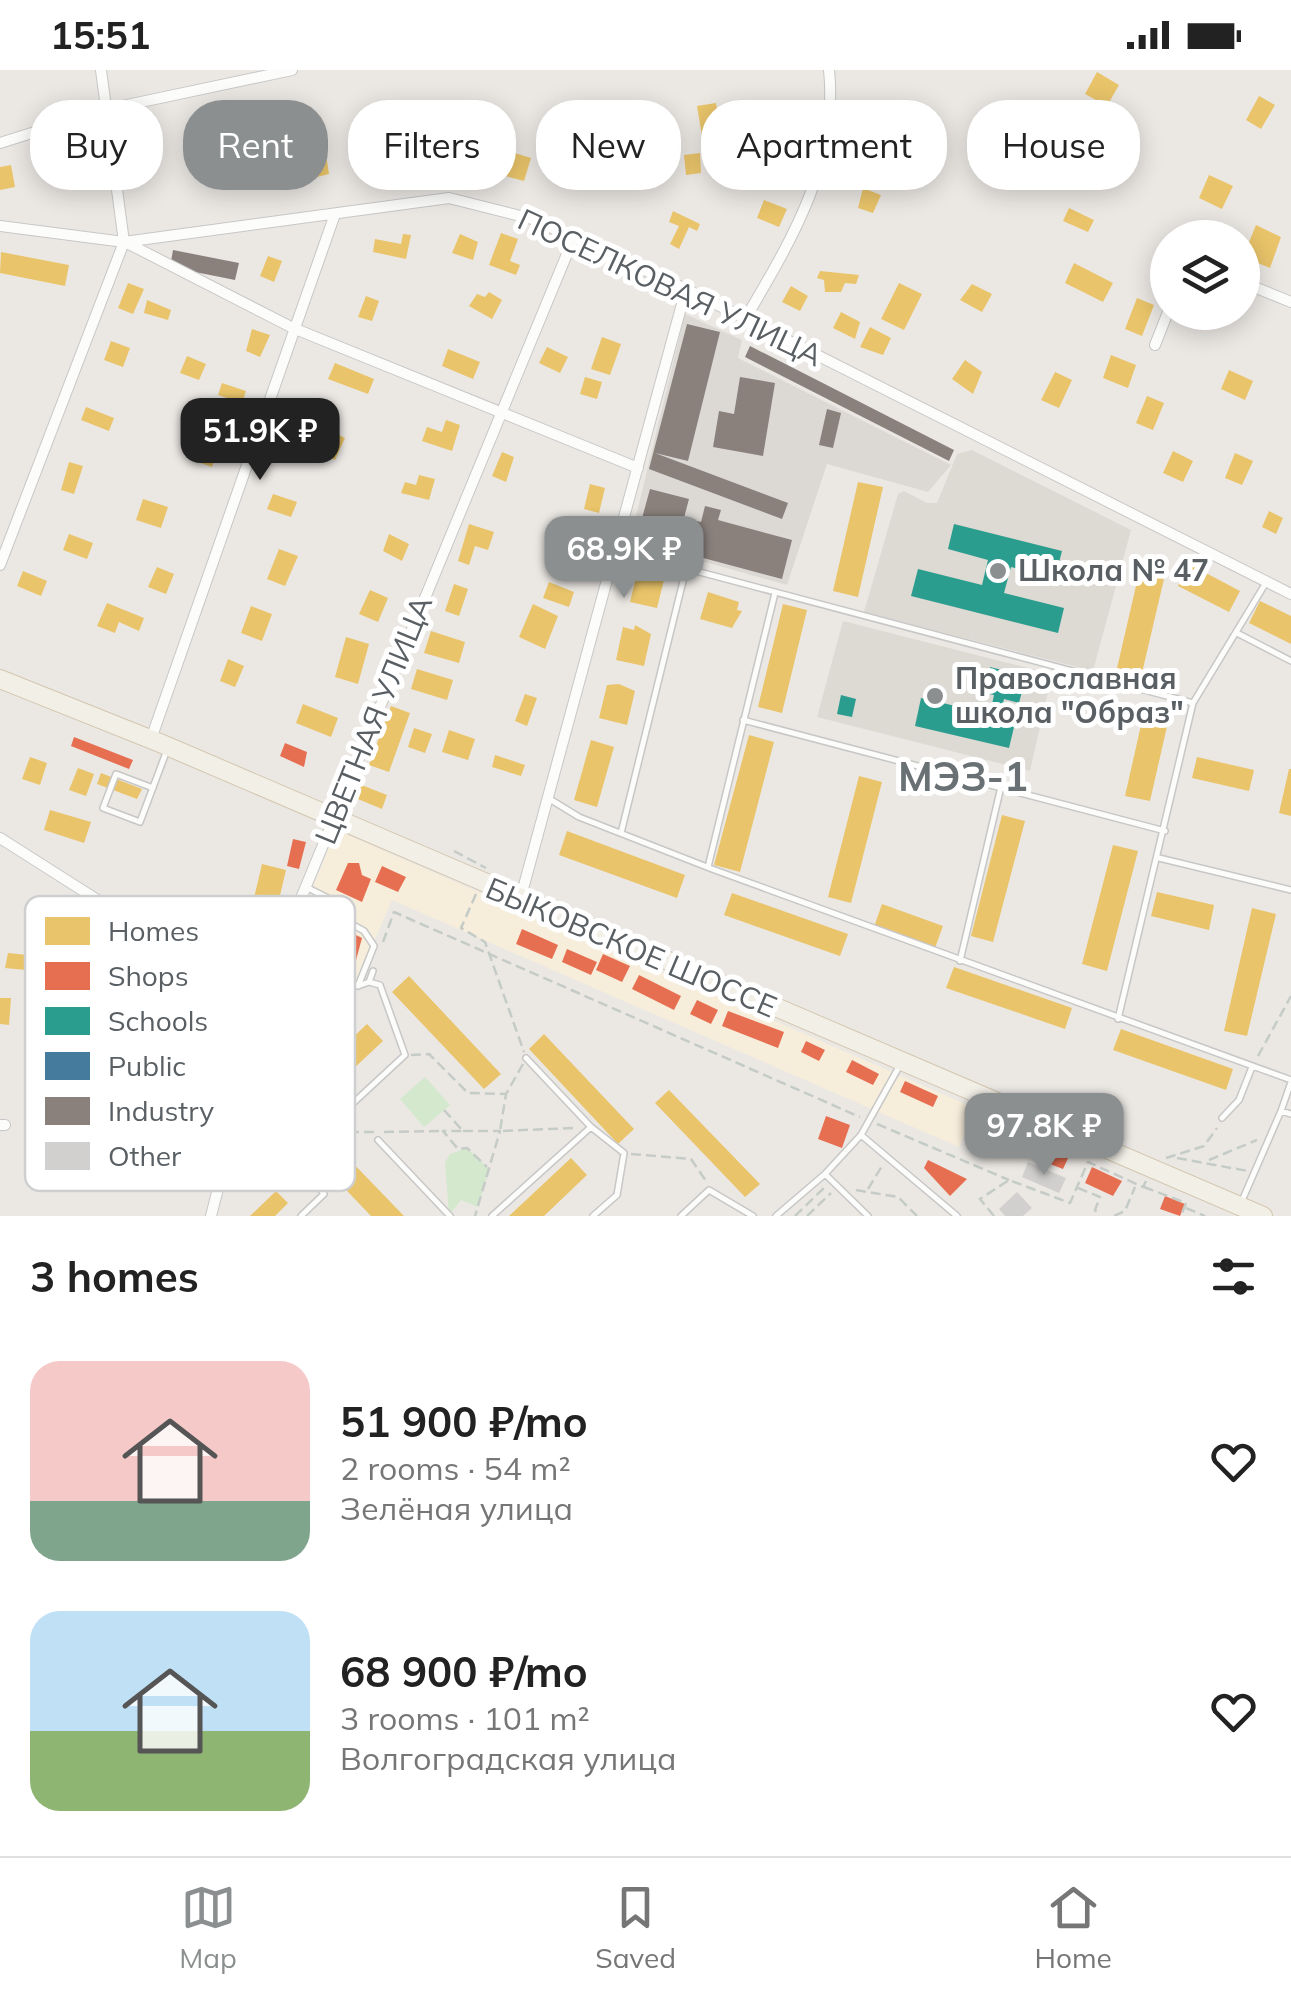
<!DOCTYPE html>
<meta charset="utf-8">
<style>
:root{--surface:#fff;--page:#f6f6f6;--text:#222;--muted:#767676;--line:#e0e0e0;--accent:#8c8f90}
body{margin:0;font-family:Mulish,sans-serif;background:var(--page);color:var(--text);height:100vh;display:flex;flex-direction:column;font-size:38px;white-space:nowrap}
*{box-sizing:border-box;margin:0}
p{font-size:32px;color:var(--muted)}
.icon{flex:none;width:55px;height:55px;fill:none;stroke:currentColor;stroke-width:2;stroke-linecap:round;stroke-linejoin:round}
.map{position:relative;height:1146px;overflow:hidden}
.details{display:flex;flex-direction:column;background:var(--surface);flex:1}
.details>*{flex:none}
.hud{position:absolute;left:30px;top:30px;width:1232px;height:90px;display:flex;gap:20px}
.buttons{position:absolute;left:1150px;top:150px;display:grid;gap:20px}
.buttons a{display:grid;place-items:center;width:110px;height:110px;border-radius:50%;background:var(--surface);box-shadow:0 5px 25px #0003;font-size:50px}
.price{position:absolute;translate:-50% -85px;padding:0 22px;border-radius:20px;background:var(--accent);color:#fff;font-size:32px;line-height:65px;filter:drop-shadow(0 2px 5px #0008)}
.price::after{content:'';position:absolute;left:50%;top:60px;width:30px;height:22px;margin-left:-15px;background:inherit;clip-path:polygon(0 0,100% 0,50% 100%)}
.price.active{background:#222;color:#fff}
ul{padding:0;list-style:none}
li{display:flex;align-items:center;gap:30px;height:250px;padding:0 30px}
li span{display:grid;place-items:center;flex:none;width:280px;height:200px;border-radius:30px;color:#555}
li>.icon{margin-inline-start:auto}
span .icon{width:120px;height:120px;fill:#fffc;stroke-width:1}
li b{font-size:42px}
h2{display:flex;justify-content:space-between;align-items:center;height:120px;padding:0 30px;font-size:42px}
.pill{padding:0 35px;border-radius:40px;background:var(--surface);box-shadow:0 5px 25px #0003;font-size:35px;line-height:90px}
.pill.active{background:var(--accent);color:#fff}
.status{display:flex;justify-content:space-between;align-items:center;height:70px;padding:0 50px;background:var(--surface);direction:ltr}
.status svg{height:28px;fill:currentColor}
.tabs{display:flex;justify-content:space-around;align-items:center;height:140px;border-top:2px solid var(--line);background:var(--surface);font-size:28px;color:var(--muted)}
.tabs a{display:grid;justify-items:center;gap:5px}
.tabs .active{color:var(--accent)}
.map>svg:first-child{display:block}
</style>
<div class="status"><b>15:51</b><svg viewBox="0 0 49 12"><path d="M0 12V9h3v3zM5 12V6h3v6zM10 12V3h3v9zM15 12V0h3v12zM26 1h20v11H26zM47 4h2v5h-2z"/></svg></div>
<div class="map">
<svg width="1291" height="1146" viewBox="0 0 1291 1146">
<rect width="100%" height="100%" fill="#ebe8e4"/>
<path fill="#f6eddb" d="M 336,760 L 977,1039 L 959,1077 L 392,830 L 357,910 L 286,884 Z"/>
<path fill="#dcd9d5" d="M 685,244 L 742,270 L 738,288 L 951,395 L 928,422 L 827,394 L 787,515 L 630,471 Z"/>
<path fill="#ddd9d3" d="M 972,380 L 1131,460 L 1093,601 L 864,542 L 898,424 L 904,421 L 927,433 L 937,433 L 957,384 Z
M 843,551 L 1052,604 L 1030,701 L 817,647 Z"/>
<path fill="#d3e8cd" d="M 425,1007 L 450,1035 L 424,1057 L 400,1029 Z
M 467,1078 L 489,1099 L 478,1137 L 461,1130 L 449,1145 L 445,1093 L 450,1084 Z"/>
<path fill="#e9c46a" d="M 1097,2 L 1119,15 L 1107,36 L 1085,24 Z
M 1259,26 L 1275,35 L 1261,59 L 1246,50 Z
M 716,33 L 718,47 L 731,44 L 734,60 L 702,66 L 697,36 Z
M 304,48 L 309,75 L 285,79 L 280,52 Z
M 785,59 L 798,60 L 792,88 L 779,87 Z
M 1058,64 L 1087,77 L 1078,95 L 1050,82 Z
M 66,65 L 85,65 L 84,92 L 65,92 Z
M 1114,66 L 1131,68 L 1127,88 L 1110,85 Z
M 209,69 L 213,85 L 197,88 L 194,72 Z
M 925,77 L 941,83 L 937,100 L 919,94 Z
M 508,81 L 531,88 L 524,111 L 502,105 Z
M 384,83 L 387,99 L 369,104 L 365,89 Z
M 700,83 L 701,103 L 686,105 L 684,85 Z
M 326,84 L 329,104 L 309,109 L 307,85 Z
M 294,91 L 296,114 L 277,116 L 275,92 Z
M 11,95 L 15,117 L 0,120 L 0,97 Z
M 434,96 L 439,116 L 418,118 L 416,99 Z
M 1209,105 L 1233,116 L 1222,139 L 1199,128 Z
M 863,118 L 881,125 L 873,143 L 858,138 Z
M 764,130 L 787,139 L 779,157 L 757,148 Z
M 1069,138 L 1094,150 L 1088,162 L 1063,151 Z
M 673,141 L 700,154 L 697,161 L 689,157 L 679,179 L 670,174 L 679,156 L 669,152 Z
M 1256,155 L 1281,167 L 1270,198 L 1243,187 Z
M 501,163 L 518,169 L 510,191 L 520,195 L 516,205 L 489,195 Z
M 403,164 L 411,165 L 406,189 L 373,182 L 375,169 L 401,174 Z
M 460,164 L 478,172 L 473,190 L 452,183 Z
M 1,182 L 69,195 L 65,216 L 0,203 Z
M 268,186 L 282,191 L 274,212 L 260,206 Z
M 1074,193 L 1113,213 L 1103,232 L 1065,213 Z
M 820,201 L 859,205 L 856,214 L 845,213 L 841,222 L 825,222 L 824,210 L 817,208 Z
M 128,213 L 144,219 L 133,244 L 118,238 Z
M 899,213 L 922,224 L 904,260 L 881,249 Z
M 972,214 L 992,224 L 982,242 L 960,230 Z
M 791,216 L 808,226 L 800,241 L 782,232 Z
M 489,222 L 502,230 L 492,249 L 469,236 L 477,224 L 485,227 Z
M 366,226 L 379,231 L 372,251 L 358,247 Z
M 1137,228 L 1154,235 L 1142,266 L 1125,259 Z
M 147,230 L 171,240 L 168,250 L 144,243 Z
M 841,242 L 860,252 L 855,269 L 833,258 Z
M 870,257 L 891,268 L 883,285 L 860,277 Z
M 252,259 L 270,265 L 260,287 L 246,281 Z
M 602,267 L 621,274 L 610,305 L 591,299 Z
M 111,271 L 130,278 L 123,297 L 104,290 Z
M 547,277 L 568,287 L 560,303 L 539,293 Z
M 448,279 L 480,292 L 473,309 L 442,296 Z
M 1111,285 L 1136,295 L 1128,318 L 1103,308 Z
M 187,286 L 206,294 L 199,310 L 180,303 Z
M 965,290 L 982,302 L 973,324 L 952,309 Z
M 335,293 L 374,309 L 368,324 L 328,309 Z
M 1229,300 L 1253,311 L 1245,330 L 1221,319 Z
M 1055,302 L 1072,310 L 1059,338 L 1041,330 Z
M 585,307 L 602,312 L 597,329 L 580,324 Z
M 222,313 L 246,321 L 242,333 L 218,325 Z
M 1147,326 L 1164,333 L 1153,360 L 1136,353 Z
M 86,337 L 114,348 L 109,361 L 81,350 Z
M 225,349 L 243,356 L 240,368 L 221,361 Z
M 446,350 L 460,355 L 452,381 L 422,371 L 427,357 L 442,362 Z
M 303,361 L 330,373 L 335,363 L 345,368 L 335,390 L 298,373 Z
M 199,362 L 222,370 L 212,397 L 190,389 Z
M 1173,381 L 1193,391 L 1183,412 L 1163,403 Z
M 502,382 L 514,387 L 506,412 L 492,406 Z
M 1235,383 L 1253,391 L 1242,415 L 1225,408 Z
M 69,392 L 83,396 L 74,424 L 61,420 Z
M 419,405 L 435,409 L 429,430 L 401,423 L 405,412 L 416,415 Z
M 858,412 L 883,417 L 858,527 L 833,521 Z
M 590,414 L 605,418 L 599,443 L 584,439 Z
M 273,424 L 297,432 L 291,447 L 267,439 Z
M 143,429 L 168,437 L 161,458 L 136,450 Z
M 1269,441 L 1283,448 L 1276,464 L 1262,457 Z
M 469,454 L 494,462 L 488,480 L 475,476 L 469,495 L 458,491 Z
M 69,464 L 93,473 L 87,489 L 63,480 Z
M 389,464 L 409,474 L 402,491 L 383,481 Z
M 279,479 L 298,486 L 285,516 L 267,509 Z
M 1189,494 L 1240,521 L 1229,542 L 1178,516 Z
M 649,496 L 665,506 L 657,538 L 630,532 L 638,499 L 647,502 Z
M 157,497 L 174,504 L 166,524 L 148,517 Z
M 23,501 L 47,511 L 41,526 L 17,516 Z
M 1139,503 L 1164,509 L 1142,603 L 1117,598 Z
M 549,512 L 574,522 L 569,537 L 543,528 Z
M 454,514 L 468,519 L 459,546 L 445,541 Z
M 370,520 L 388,528 L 378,552 L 359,544 Z
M 708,522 L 739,532 L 737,540 L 742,541 L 732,558 L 700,549 Z
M 1260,531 L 1291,546 L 1291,574 L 1249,553 Z
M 107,533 L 144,548 L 139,561 L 119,552 L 115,563 L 97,556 Z
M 533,534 L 558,546 L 545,579 L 519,567 Z
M 783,534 L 807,540 L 782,643 L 758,637 Z
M 251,536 L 272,544 L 262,571 L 241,563 Z
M 635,555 L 651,564 L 644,596 L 616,590 L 623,557 L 634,560 Z
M 431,561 L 465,572 L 459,593 L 424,583 Z
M 346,567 L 369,574 L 358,614 L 335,607 Z
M 228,589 L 244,596 L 235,617 L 220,611 Z
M 417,599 L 453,610 L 447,630 L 411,619 Z
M 619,614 L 635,621 L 627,655 L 599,648 L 607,615 Z
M 525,624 L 537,628 L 527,656 L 515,651 Z
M 1146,633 L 1171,639 L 1150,731 L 1125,726 Z
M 303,634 L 338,648 L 331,667 L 296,653 Z
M 391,636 L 410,643 L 389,702 L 369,695 Z
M 414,658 L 432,664 L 425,683 L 408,677 Z
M 449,660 L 475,669 L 468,690 L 442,682 Z
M 749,665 L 774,672 L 740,802 L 714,795 Z
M 591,670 L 614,677 L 597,737 L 574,730 Z
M 495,685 L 525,695 L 521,706 L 492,697 Z
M 30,687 L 47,693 L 40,715 L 22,709 Z
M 1197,687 L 1254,700 L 1249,721 L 1192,708 Z
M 78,698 L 94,704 L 86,726 L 69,720 Z
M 1289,699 L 1291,699 L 1291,746 L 1279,743 Z
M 101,703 L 142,719 L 137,729 L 97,714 Z
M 859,706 L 882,712 L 851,833 L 828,827 Z
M 359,714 L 387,725 L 382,739 L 353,727 Z
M 50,740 L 91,752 L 84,773 L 44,760 Z
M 1002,745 L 1025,751 L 993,872 L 971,866 Z
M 567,761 L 685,805 L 677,828 L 559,785 Z
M 1113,775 L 1138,781 L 1107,901 L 1082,894 Z
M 262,794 L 286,800 L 274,851 L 250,845 Z
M 1157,822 L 1214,835 L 1209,860 L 1151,846 Z
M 732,823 L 848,864 L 840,886 L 724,845 Z
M 882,834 L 943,856 L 935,878 L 874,857 Z
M 1252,838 L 1276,844 L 1247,966 L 1224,961 Z
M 8,883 L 28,885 L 26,900 L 5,898 Z
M 954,897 L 1072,938 L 1065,959 L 946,918 Z
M 409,906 L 501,1004 L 484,1019 L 392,922 Z
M 0,928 L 11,928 L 9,955 L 0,954 Z
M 367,954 L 383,971 L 289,1059 L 273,1043 Z
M 1121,959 L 1233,999 L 1226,1020 L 1113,980 Z
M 544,964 L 634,1059 L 618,1074 L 529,979 Z
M 669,1020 L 760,1114 L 745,1127 L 655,1033 Z
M 347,1087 L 404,1146 L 371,1146 L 330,1103 Z
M 571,1088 L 587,1105 L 544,1146 L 509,1146 Z
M 276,1121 L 288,1133 L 275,1146 L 250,1146 Z"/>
<path fill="#e76f51" d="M 74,667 L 133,690 L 129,699 L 71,676 Z
M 285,673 L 307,682 L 304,697 L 280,686 Z
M 293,769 L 306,772 L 299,799 L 287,796 Z
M 348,793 L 359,793 L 362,805 L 371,809 L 362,832 L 336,820 Z
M 382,796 L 406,807 L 398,822 L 375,812 Z
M 328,851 L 362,868 L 352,905 L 313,889 Z
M 522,859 L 558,875 L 552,889 L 516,874 Z
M 567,879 L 597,892 L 591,905 L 562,892 Z
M 603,884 L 630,896 L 622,912 L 596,900 Z
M 639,905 L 681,926 L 674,940 L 632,919 Z
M 697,930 L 718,940 L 711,954 L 690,944 Z
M 728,941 L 784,962 L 778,978 L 722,956 Z
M 806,971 L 825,980 L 819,991 L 801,982 Z
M 852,990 L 879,1004 L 873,1015 L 846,1002 Z
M 905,1011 L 938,1026 L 933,1037 L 900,1022 Z
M 826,1046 L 850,1055 L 842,1078 L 818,1069 Z
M 1043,1073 L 1070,1084 L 1063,1099 L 1037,1089 Z
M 928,1090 L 967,1109 L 950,1126 L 924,1098 Z
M 1092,1097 L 1122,1111 L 1113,1126 L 1085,1113 Z
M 1165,1126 L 1185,1134 L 1180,1146 L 1160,1139 Z"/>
<path fill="#2a9d8f" d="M 954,454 L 1062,481 L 1055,508 L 1011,497 L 1004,523 L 1064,538 L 1058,563 L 911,526 L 918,499 L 982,515 L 988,490 L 948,479 Z
M 990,597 L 1026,606 L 1019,633 L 1004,629 L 999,650 L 1015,653 L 1009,678 L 915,656 L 921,628 L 990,644 L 994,625 L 984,623 Z
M 841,625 L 856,629 L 852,647 L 837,644 Z"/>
<path fill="#8a817c" d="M 173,180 L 239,193 L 235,210 L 170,197 Z
M 687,254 L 720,262 L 688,391 L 655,383 L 788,433 L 782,449 L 649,399 Z
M 750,276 L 954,380 L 949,391 L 745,287 Z
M 740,307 L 775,313 L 763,386 L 713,377 L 719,341 L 734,344 Z
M 827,339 L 841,343 L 833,378 L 819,375 Z
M 650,419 L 689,429 L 684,448 L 701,452 L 705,436 L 721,440 L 718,450 L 792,470 L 782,509 L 636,470 Z"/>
<path fill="#d2d0ce" d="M 1028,1092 L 1066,1108 L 1059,1123 L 1022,1107 Z
M 1017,1122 L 1032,1138 L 1023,1146 L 1005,1146 L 999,1139 Z"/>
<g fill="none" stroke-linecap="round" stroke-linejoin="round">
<defs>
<path id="lane" d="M 617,480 L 1193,633
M 1237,563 L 1291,591
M 743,650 L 1165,761
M 153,718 L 116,704 L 103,738 L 140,752 L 167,680
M 548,728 L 579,747 L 712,799 L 1291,1010
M 621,763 L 686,499
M 1159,788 L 1291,820
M 708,797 L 775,523
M 306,817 L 334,831 L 339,847 L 364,861 L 374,876 L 358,916
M 960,891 L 1000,721
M 369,912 L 373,901
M 1118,949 L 1193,633 L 1267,511
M 526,988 L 591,1057 L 624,1083 L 617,1125 L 593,1146
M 900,995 L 861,1065 L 957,1146
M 1281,1041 L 1291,1012
M 1222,1048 L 1239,1030 L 1252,997
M 232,1068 L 297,1085 L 405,985 L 380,915 L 369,912 L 358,916 L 278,884
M 378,1070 L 450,1146
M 297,1085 L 324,1124 L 301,1146
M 825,1104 L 868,1146
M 1241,1133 L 1281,1041 L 1291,1044
M 492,1146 L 591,1057
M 681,1146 L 709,1120 L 753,1146
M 776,1146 L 825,1104 L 861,1065"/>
<path id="street" d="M 0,73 L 108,39 L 292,0
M 0,156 L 124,172 L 449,128 L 532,149 L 686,219 L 1291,524
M 125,172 L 293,258 L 638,398
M 1242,212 L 1291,232
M 744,251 C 789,174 839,94 829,0
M 1155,275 L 1168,242
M 0,495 L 124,172 L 101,0
M 151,669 L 335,144
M 0,768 L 96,829
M 520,830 L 686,219
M 0,1055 L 5,1055
M 211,1146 L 278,884 L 574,167"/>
<path id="primary" d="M 0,609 L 160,673 L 1263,1146"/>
</defs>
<use href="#lane" stroke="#c7c7c7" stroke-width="8"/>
<use href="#street" stroke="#c7c7c7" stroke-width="12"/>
<use href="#primary" stroke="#d4c6b0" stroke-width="20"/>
<path stroke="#c5cbc7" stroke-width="2.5" stroke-dasharray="10 5" stroke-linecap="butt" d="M 454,781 L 486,798
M 476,824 L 461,858 L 485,872 L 524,982
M 383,872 L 394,842 L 860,1047
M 411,985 L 429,984 L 468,1023 L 506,1024
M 1258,986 L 1291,926
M 523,994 L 506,1024 L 500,1061 L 574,1058
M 444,1040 L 463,1061 L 443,1061 L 458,1079 L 467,1078 L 487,1097
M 877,1054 L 1009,1110
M 463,1061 L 500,1061 L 475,1146
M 334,1062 L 376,1062
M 384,1062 L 443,1061
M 631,1084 L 691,1089 L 706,1111
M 1166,1088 L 1204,1076 L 1217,1058
M 1177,1088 L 1248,1101
M 1209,1090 L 1257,1070
M 1144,1117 L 1186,1133 L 1181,1146
M 1078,1118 L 1100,1127 L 1095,1140 L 1099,1146
M 868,1119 L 882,1096
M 856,1120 L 898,1127 L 917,1146
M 1186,1138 L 1205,1146
M 795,1146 L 826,1116
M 807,1146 L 831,1123
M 994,1146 L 980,1129 L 1009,1110 L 1070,1133 L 1088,1092 L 1143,1117 L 1146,1111
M 1114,1146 L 1125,1141 L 1135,1117"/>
<use href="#lane" stroke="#fcfcfb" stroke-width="5"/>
<use href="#street" stroke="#fcfcfb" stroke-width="10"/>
<use href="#primary" stroke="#f2efe7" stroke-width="18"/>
</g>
<g fill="#8c8f90" stroke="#fff" stroke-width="4">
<circle cx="998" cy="501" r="10"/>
<circle cx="935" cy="626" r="10"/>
</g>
<g text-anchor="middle" stroke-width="10" stroke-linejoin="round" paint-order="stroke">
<g font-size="30" fill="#595f63" stroke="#fff">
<text transform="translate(670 218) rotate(25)" y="10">ПОСЕЛКОВАЯ УЛИЦА</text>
<text transform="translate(374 650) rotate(-68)" y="10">ЦВЕТНАЯ УЛИЦА</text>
<text transform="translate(631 878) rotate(23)" y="10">БЫКОВСКОЕ ШОССЕ</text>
</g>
<g font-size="30" font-weight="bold" fill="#595f63" stroke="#fff" text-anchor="start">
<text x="1018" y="511">Школа № 47</text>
<text x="955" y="619">Православная<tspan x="955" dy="34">школа "Образ"</tspan></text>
</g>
<g font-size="40" font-weight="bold" fill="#6a7175" stroke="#fff">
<text x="963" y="721">МЭЗ-1</text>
</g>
</g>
<rect x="25" y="826" width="330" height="295" rx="15" fill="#fff" stroke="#cdcfd0" stroke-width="2.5"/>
<rect x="45" y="847" width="45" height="28" fill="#e9c46a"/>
<rect x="45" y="892" width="45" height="28" fill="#e76f51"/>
<rect x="45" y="937" width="45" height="28" fill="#2a9d8f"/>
<rect x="45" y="982" width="45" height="28" fill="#457b9d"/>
<rect x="45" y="1027" width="45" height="28" fill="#8a817c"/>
<rect x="45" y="1072" width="45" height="28" fill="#d2d0ce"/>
<g font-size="28" fill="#595f63">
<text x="108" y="871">Homes</text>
<text x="108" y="916">Shops</text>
<text x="108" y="961">Schools</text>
<text x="108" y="1006">Public</text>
<text x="108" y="1051">Industry</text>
<text x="108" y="1096">Other</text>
</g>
</svg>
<div class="buttons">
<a><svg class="icon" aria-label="layers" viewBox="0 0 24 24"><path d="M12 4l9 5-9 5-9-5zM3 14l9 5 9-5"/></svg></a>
</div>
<b class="price active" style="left:260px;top:413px">51.9K ₽</b>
<b class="price" style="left:624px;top:531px">68.9K ₽</b>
<b class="price" style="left:1044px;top:1108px">97.8K ₽</b>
<div class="hud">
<a class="pill">Buy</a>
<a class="pill active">Rent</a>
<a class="pill">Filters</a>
<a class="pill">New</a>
<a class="pill">Apartment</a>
<a class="pill">House</a>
</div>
</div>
<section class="details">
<h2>3 homes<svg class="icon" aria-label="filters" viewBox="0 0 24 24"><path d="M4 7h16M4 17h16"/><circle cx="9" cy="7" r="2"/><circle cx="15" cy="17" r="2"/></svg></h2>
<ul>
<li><span style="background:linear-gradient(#f6c9c9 70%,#7fa58c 0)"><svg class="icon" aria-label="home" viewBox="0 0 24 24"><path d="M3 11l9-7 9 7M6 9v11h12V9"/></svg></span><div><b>51 900 ₽/mo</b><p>2 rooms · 54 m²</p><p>Зелёная улица</p></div><svg class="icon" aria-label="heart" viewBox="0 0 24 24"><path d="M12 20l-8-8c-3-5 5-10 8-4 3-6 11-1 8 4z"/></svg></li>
<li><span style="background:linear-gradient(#bfe0f5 60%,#8fb573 0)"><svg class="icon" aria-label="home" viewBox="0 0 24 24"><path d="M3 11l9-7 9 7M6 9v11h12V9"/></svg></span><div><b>68 900 ₽/mo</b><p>3 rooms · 101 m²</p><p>Волгоградская улица</p></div><svg class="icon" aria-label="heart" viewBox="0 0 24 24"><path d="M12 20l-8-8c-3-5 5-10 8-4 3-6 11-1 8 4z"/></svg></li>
</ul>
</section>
<nav class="tabs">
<a class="active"><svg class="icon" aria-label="map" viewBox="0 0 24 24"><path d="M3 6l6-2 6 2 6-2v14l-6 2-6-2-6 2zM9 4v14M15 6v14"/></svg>Map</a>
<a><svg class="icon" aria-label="saved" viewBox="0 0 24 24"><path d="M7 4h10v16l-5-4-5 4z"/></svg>Saved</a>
<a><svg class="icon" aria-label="home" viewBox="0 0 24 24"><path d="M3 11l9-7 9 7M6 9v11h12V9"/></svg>Home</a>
</nav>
